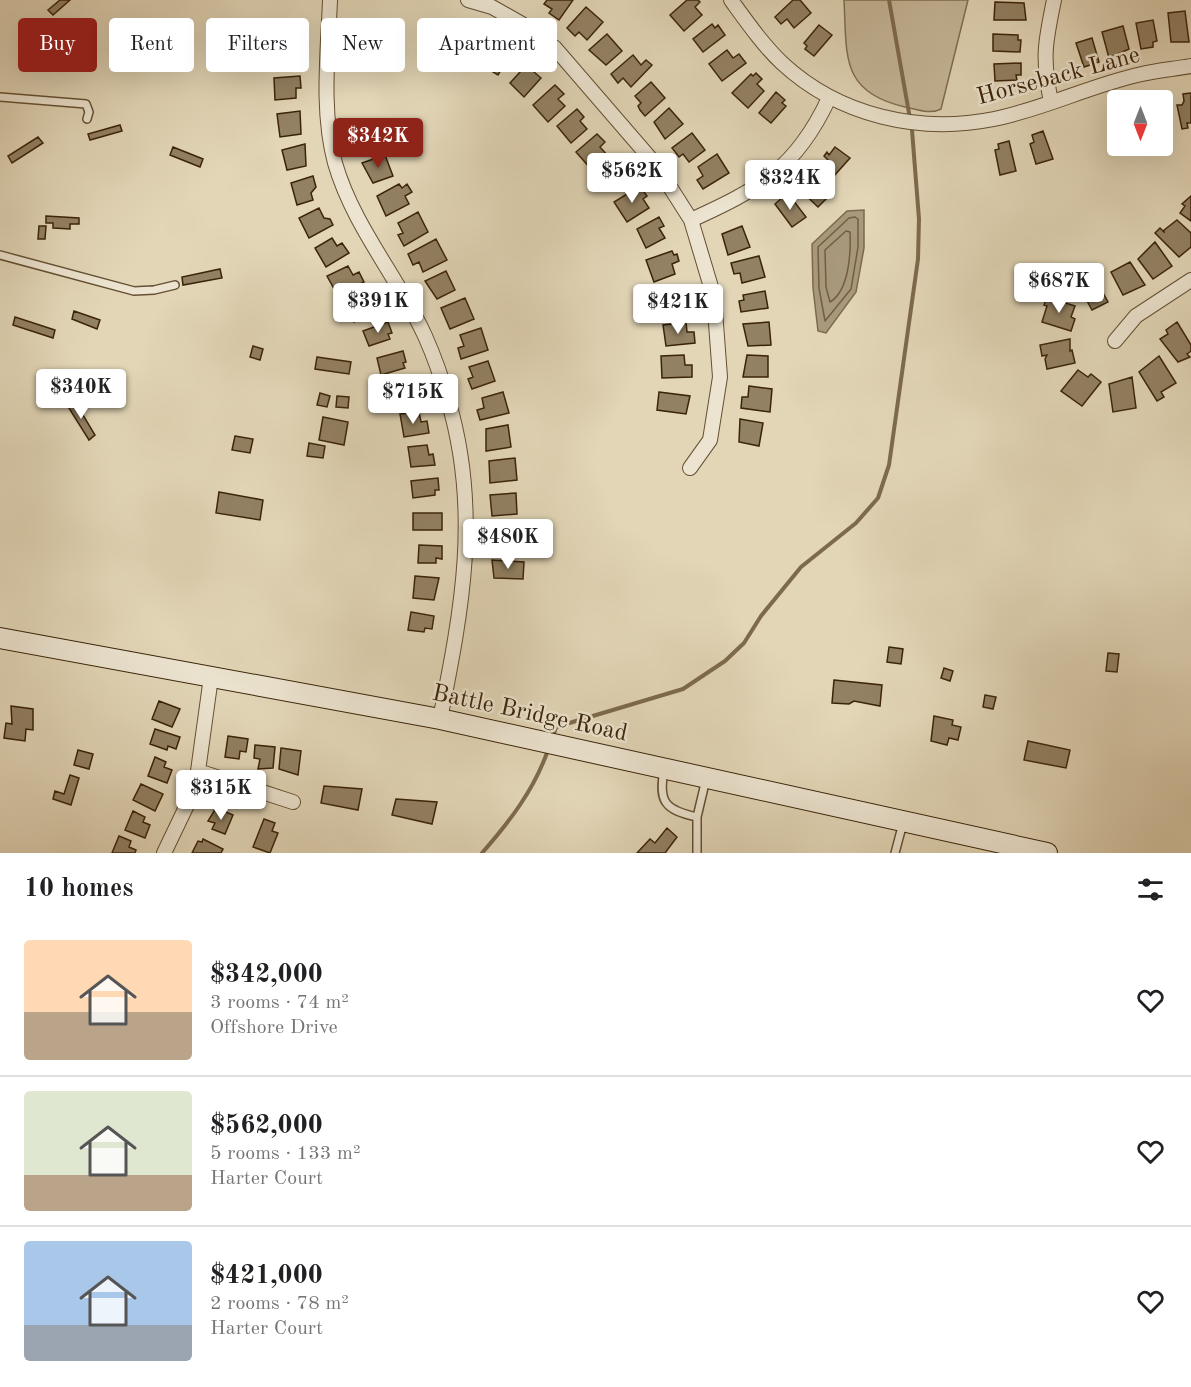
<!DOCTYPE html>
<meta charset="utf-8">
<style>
:root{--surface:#fff;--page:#f2f2f2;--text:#202124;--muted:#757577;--line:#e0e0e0;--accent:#8f2418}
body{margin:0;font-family:"Old Standard TT",serif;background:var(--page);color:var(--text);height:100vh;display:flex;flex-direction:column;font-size:22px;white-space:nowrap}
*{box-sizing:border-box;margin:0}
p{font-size:20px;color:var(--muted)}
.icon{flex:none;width:33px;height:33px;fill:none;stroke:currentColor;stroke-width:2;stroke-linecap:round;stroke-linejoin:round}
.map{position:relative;height:853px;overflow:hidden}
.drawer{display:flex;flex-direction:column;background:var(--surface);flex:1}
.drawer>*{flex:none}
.top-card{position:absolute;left:18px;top:18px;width:600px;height:54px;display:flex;gap:12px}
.needle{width:39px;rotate:180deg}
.fabs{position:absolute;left:1107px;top:90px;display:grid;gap:12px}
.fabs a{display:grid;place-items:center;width:66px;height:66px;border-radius:6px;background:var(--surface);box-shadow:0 6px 24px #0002;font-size:30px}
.price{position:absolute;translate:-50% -51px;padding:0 14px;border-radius:6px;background:#fff;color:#222;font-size:20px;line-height:39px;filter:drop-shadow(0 2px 3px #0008)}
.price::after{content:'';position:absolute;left:50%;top:36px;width:18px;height:14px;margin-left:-9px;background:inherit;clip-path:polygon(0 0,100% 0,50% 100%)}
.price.selected{background:var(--accent);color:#fff}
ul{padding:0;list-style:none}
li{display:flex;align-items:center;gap:18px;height:150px;padding:0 24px}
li+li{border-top:2px solid var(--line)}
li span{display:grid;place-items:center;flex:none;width:168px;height:120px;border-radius:6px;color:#555}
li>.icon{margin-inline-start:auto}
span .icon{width:72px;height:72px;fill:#fffc;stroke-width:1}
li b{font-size:26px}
h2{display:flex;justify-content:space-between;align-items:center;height:72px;padding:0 24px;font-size:26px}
.tag{padding:0 21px;border-radius:6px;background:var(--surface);box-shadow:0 6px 24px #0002;font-size:21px;line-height:54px}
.tag.selected{background:var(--accent);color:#fff}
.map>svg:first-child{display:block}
</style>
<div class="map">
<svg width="1191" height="853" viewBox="0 0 1191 853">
<rect width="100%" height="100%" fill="#e2d6b7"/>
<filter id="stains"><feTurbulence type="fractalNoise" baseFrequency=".00333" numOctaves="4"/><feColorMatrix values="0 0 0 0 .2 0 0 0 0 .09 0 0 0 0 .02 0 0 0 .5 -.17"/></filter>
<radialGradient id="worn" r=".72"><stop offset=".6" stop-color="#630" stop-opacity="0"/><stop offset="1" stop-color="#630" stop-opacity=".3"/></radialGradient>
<path fill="#c6b899" stroke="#806e51" stroke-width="1.5" d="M 844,0 L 968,0 L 941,109 C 930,115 916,109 905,107 C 840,92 847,56 844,0 Z"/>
<path fill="#a9997c" stroke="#7d6a4e" stroke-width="1.5" d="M 864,210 L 864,248 L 856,292 L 826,333 L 818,331 L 813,288 L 812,244 L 847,211 Z"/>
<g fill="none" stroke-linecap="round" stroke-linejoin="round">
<path stroke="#725e42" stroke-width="1.5" d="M 855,217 L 858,219 L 858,247 L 851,289 L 825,321 L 819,288 L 818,247 L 849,218 Z
M 846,231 L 850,232 C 851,253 849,291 830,302 L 826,287 L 825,250 Z"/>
<path stroke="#7d6a4e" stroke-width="4" d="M 553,737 L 556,727 L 683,689 L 725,661 L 744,643 L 761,616 L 801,567 L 856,523 L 878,498 L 889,465 L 918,259 L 919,219 L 912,130 L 889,0
M 482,853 C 510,821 534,790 548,750"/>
</g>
<path fill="#928163" stroke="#3b2409" stroke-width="1.5" d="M 60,0 L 70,0 L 53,15 L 48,10 Z
M 547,0 L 573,0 L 559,20 L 549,13 L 552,9 L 544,4 Z
M 687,0 L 698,0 L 700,2 L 695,7 L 702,15 L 684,31 L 670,15 Z
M 793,0 L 800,0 L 811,13 L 794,28 L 787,19 L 781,24 L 775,17 Z
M 995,2 L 1024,3 L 1026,20 L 994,20 Z
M 586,7 L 603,22 L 587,40 L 579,32 L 575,36 L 567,28 Z
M 1185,11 L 1189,42 L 1171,42 L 1168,13 Z
M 1153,20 L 1157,41 L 1153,42 L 1153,47 L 1141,49 L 1136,23 Z
M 712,24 L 715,28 L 718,25 L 725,35 L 703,52 L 693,39 Z
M 819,25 L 832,35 L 814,56 L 805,49 L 807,46 L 804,43 Z
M 1123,26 L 1129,49 L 1109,58 L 1102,32 Z
M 275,31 L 296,32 L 296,43 L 303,44 L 302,55 L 273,54 Z
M 607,34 L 622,51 L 606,65 L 589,50 Z
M 993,34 L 1018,35 L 1018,40 L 1021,40 L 1020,52 L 993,51 Z
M 1092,38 L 1099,62 L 1084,67 L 1076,43 Z
M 491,42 L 500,47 L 503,42 L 514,48 L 498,75 L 478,63 Z
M 727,50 L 733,58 L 739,54 L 746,63 L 722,81 L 709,64 Z
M 633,55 L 641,65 L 646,60 L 652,65 L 631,87 L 623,78 L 618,83 L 611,74 Z
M 531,60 L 538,67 L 534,72 L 541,78 L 524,97 L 510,83 Z
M 1021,63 L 1021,75 L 1016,75 L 1017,80 L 995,81 L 994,64 Z
M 756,73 L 762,79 L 757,84 L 764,91 L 748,108 L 732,93 L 751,74 L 753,76 Z
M 300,76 L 301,88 L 296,88 L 296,98 L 275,100 L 274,78 Z
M 651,82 L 665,98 L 645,116 L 640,110 L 638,106 L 641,103 L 635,96 Z
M 555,85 L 564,94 L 558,99 L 565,106 L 548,122 L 533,105 Z
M 776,92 L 785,100 L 782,103 L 786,106 L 771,123 L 759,113 Z
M 1191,93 L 1191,123 L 1187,123 L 1188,128 L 1182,129 L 1177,105 L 1182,105 L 1184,101 L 1183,94 Z
M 669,108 L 683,124 L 665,139 L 654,122 Z
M 577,109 L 584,117 L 580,121 L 587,129 L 571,143 L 557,126 Z
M 300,111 L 301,134 L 280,137 L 277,114 Z
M 381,121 L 388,143 L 360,151 L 357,141 L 362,139 L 359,128 Z
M 120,125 L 122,131 L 90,140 L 88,134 Z
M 1043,131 L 1053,159 L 1036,164 L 1030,144 L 1034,142 L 1032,135 Z
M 692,133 L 705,150 L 689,162 L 683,154 L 679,157 L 672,148 Z
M 597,134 L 605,142 L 600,147 L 607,155 L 591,169 L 576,152 Z
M 38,137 L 43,143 L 12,163 L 8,156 Z
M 1009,141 L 1016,171 L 1000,175 L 995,150 L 999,149 L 998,144 Z
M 305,144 L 306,166 L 287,170 L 282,150 Z
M 173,147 L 203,159 L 200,167 L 170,155 Z
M 835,147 L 850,158 L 833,177 L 821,169 L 828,160 L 824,156 L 827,152 L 829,155 Z
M 717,154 L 729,173 L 703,189 L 697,180 L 703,176 L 698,167 Z
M 385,155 L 393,176 L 373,183 L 362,163 Z
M 618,157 L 625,165 L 621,169 L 628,178 L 612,191 L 598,174 Z
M 313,176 L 316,187 L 311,193 L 313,200 L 297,205 L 291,183 Z
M 804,178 L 810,183 L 818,180 L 831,194 L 818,207 L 796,186 Z
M 399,184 L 402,188 L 407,184 L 412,192 L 405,196 L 409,204 L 386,216 L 377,196 Z
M 640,186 L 647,196 L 643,199 L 649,208 L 627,222 L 614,202 Z
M 784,196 L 789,203 L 793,200 L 806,217 L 792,227 L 775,204 Z
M 1191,196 L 1191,221 L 1180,213 L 1185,206 L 1182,204 Z
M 319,208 L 324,218 L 330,219 L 333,225 L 309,238 L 299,218 Z
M 418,212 L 428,232 L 404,246 L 398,235 L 403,233 L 398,223 Z
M 46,216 L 79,218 L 79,224 L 70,224 L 70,229 L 53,228 L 53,223 L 46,223 Z
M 659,217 L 664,226 L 659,228 L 665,238 L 646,248 L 637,229 Z
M 1177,220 L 1191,233 L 1191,247 L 1179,257 L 1155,233 L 1160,228 L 1164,232 L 1164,230 Z
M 39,226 L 46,226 L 45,239 L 38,239 Z
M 742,226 L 750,247 L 728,255 L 722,234 Z
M 332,238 L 337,246 L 342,243 L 349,253 L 326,267 L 315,248 Z
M 436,239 L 447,260 L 423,272 L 419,262 L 413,265 L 408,254 Z
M 1155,242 L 1172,266 L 1153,279 L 1138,259 Z
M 672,251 L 674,255 L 677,254 L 679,261 L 672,264 L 675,274 L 654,282 L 646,260 Z
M 759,256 L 765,277 L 742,283 L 740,273 L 734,274 L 731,263 Z
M 1130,262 L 1145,285 L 1123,295 L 1111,272 Z
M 348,266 L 353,275 L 359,272 L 364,282 L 338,296 L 327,276 Z
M 220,269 L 222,278 L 183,285 L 182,277 Z
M 446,271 L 455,290 L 437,299 L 425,281 Z
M 1096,280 L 1108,302 L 1092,310 L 1080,288 Z
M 680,287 L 682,298 L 689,297 L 691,309 L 663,314 L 658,292 Z
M 765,291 L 768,308 L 741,312 L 739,301 L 744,300 L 743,295 Z
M 364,292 L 369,301 L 375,298 L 380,309 L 354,322 L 344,302 Z
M 1047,297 L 1075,306 L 1071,317 L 1075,319 L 1071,331 L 1042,322 L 1047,306 L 1044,305 Z
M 465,298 L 474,319 L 450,329 L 441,308 Z
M 74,311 L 100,320 L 97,329 L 72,319 Z
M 15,317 L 55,330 L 53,338 L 13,325 Z
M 388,322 L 392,333 L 388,334 L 390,339 L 369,346 L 363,331 Z
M 686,322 L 687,332 L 694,332 L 695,343 L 666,346 L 663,325 Z
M 769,322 L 771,345 L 748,346 L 743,324 Z
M 1177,322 L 1191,345 L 1191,351 L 1187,354 L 1190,357 L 1178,362 L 1160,339 L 1168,334 L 1166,330 Z
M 481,328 L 488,350 L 461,359 L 458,348 L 464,346 L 460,335 Z
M 1070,339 L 1070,351 L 1072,350 L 1075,363 L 1047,369 L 1045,359 L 1047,355 L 1042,356 L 1040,345 Z
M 253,346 L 263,349 L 260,360 L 250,357 Z
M 403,351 L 406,362 L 403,363 L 405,368 L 381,375 L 377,358 Z
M 684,355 L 685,365 L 692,365 L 692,377 L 662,378 L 661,356 Z
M 747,355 L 768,356 L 768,377 L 743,377 Z
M 1159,356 L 1176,383 L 1161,392 L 1164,397 L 1157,401 L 1139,372 Z
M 317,357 L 351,362 L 349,374 L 315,369 Z
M 488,361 L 495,381 L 472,389 L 468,379 L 473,377 L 469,367 Z
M 1078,370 L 1088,377 L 1091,374 L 1101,382 L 1082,406 L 1061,391 Z
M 1132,377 L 1136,408 L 1113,412 L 1109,384 Z
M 412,380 L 416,391 L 413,392 L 414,397 L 391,404 L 386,389 Z
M 749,386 L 772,389 L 770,412 L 741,408 L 742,397 L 748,397 Z
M 503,392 L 509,413 L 480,420 L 477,410 L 484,408 L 482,398 Z
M 659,392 L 690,396 L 686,414 L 657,410 Z
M 320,393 L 330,396 L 327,407 L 317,405 Z
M 337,396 L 349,397 L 348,408 L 336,407 Z
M 74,400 L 95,435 L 89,440 L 67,405 Z
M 419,412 L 421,422 L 427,421 L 429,433 L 404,437 L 400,414 Z
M 323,417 L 348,422 L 344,445 L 319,440 Z
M 740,419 L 763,423 L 759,446 L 739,442 Z
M 508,425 L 511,447 L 486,451 L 486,429 Z
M 235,436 L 253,439 L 250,453 L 232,450 Z
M 309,443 L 325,446 L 323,458 L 307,456 Z
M 427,445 L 429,455 L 433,454 L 435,465 L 411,467 L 408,447 Z
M 515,458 L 517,480 L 490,483 L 489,461 Z
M 438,478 L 439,490 L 435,490 L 435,495 L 413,498 L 411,481 Z
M 219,492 L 263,500 L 260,520 L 216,513 Z
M 516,493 L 517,514 L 492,516 L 490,495 Z
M 413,513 L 442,513 L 442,530 L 413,530 Z
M 500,526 L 523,527 L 522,550 L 492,549 L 492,538 L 499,538 Z
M 419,545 L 442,546 L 442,559 L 436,558 L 436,563 L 418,563 Z
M 492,560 L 524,562 L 523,579 L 494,578 Z
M 415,576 L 439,578 L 434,600 L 413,598 Z
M 411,612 L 434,616 L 432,629 L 425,628 L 424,632 L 408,630 Z
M 889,647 L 903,649 L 901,664 L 887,662 Z
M 1108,653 L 1119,654 L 1117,672 L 1106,671 Z
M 944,668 L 953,671 L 950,681 L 941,678 Z
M 834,680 L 882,685 L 880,706 L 854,701 L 849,704 L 832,703 Z
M 985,695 L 996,697 L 993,709 L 983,707 Z
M 159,701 L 180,709 L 172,727 L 152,719 Z
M 11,706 L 33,709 L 33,730 L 26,729 L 25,741 L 4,738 L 6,723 L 12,724 Z
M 934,716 L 953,720 L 952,725 L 961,727 L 958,740 L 949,738 L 947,745 L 931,741 Z
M 155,729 L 180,737 L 176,749 L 168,746 L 167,750 L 150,744 Z
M 228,736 L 248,739 L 246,752 L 240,751 L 239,759 L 225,757 Z
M 1028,741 L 1070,750 L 1066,768 L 1024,760 Z
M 255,745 L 275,747 L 273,768 L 258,769 L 260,759 L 254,758 Z
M 281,748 L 301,751 L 298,775 L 279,769 Z
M 78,750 L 93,754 L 89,769 L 74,765 Z
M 155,757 L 166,762 L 164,767 L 172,770 L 167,783 L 148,776 Z
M 70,775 L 79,778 L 71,805 L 53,799 L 55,791 L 64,794 Z
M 141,784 L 163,794 L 155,811 L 133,800 Z
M 324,786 L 362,789 L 358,810 L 321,803 Z
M 396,799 L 437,802 L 432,824 L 392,815 Z
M 216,808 L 233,815 L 225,834 L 212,829 L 215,823 L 208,821 Z
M 133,811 L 145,817 L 143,822 L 150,825 L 145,838 L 125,830 Z
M 264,819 L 275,823 L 272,831 L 278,833 L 270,853 L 253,847 Z
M 667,828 L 677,837 L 665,853 L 637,853 L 650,839 L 655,843 Z
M 119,836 L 131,841 L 129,847 L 136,850 L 135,853 L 112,853 Z
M 203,839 L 223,849 L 221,853 L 192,853 L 198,841 L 202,842 Z"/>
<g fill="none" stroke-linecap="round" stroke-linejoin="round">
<defs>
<path id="lane" d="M 0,97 L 86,104 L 89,112 L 87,119
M 0,255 L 134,291 L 154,290 L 175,285
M 664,770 C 658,802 665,810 697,817
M 697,853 L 697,817 L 706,779
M 895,853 L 903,823"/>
<path id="street" d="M 330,0 C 328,53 321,111 335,163 C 353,226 398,277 425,336 C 434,356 442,379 448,400 C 481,510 462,610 440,719
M 468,0 L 492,7 L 522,24 L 555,48 L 656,165 L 691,220 L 714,297 L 720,377 L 710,440 L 690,468
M 731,0 C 747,22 763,45 782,63 C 839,116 919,134 994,119 C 1044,109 1091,85 1142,74 C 1158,70 1175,69 1191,66
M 1051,102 C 1042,58 1045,43 1054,0
M 691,220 C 759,189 796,169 829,98
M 1115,341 L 1136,316 L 1191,280
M 198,771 L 293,802
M 164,853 L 187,805 L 198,771 L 211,677"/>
<path id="secondary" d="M 0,638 L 440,719 L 1047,853"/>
</defs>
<use href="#lane" stroke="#655034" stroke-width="10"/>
<use href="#street" stroke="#655034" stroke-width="16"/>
<use href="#secondary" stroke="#3b2409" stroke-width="22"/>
<use href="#lane" stroke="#ece4d0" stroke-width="7"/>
<use href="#street" stroke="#ece4d0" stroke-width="14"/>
<use href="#secondary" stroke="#ece4d0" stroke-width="20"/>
</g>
<g text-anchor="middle" stroke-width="5" stroke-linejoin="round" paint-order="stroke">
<g font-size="24" fill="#3b2409" stroke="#ece4d0">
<text transform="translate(1058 75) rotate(-15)" y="8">Horseback Lane</text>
<text transform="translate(530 712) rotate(12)" y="8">Battle Bridge Road</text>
</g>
</g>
<rect width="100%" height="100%" filter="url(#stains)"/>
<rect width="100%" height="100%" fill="url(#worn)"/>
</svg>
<div class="fabs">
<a><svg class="needle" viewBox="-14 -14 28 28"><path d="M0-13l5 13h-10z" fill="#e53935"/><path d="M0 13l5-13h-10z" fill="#757577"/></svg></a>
</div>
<b class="price selected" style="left:378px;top:169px">$342K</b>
<b class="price" style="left:632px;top:204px">$562K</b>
<b class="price" style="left:790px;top:211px">$324K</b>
<b class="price" style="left:1059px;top:314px">$687K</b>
<b class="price" style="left:378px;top:334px">$391K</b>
<b class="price" style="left:678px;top:335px">$421K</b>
<b class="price" style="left:81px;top:420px">$340K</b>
<b class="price" style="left:413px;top:425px">$715K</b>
<b class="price" style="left:508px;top:570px">$480K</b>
<b class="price" style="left:221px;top:821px">$315K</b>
<div class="top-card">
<a class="tag selected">Buy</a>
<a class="tag">Rent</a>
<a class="tag">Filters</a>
<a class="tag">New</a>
<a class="tag">Apartment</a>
</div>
</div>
<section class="drawer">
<h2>10 homes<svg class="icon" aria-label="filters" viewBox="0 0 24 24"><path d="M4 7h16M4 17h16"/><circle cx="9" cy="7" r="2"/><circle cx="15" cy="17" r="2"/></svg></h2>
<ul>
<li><span style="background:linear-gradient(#ffd9b3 60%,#b9a48a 0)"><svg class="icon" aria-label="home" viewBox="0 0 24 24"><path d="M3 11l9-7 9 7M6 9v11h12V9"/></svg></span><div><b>$342,000</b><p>3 rooms · 74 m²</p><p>Offshore Drive</p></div><svg class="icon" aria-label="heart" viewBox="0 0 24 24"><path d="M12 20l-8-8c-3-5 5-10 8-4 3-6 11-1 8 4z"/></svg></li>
<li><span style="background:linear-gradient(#dfe7d0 70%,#b9a48a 0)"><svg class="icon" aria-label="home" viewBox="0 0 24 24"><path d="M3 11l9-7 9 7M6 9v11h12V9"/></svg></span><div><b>$562,000</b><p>5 rooms · 133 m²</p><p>Harter Court</p></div><svg class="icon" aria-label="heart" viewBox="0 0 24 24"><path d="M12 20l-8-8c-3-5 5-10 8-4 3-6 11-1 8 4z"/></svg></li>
<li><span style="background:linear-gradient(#a9c7e8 70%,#9aa5b1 0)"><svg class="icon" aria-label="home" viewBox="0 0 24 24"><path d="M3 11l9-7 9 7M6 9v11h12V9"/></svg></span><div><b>$421,000</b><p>2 rooms · 78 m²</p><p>Harter Court</p></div><svg class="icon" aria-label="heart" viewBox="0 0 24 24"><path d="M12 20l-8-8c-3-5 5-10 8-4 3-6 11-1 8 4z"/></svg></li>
</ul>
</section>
